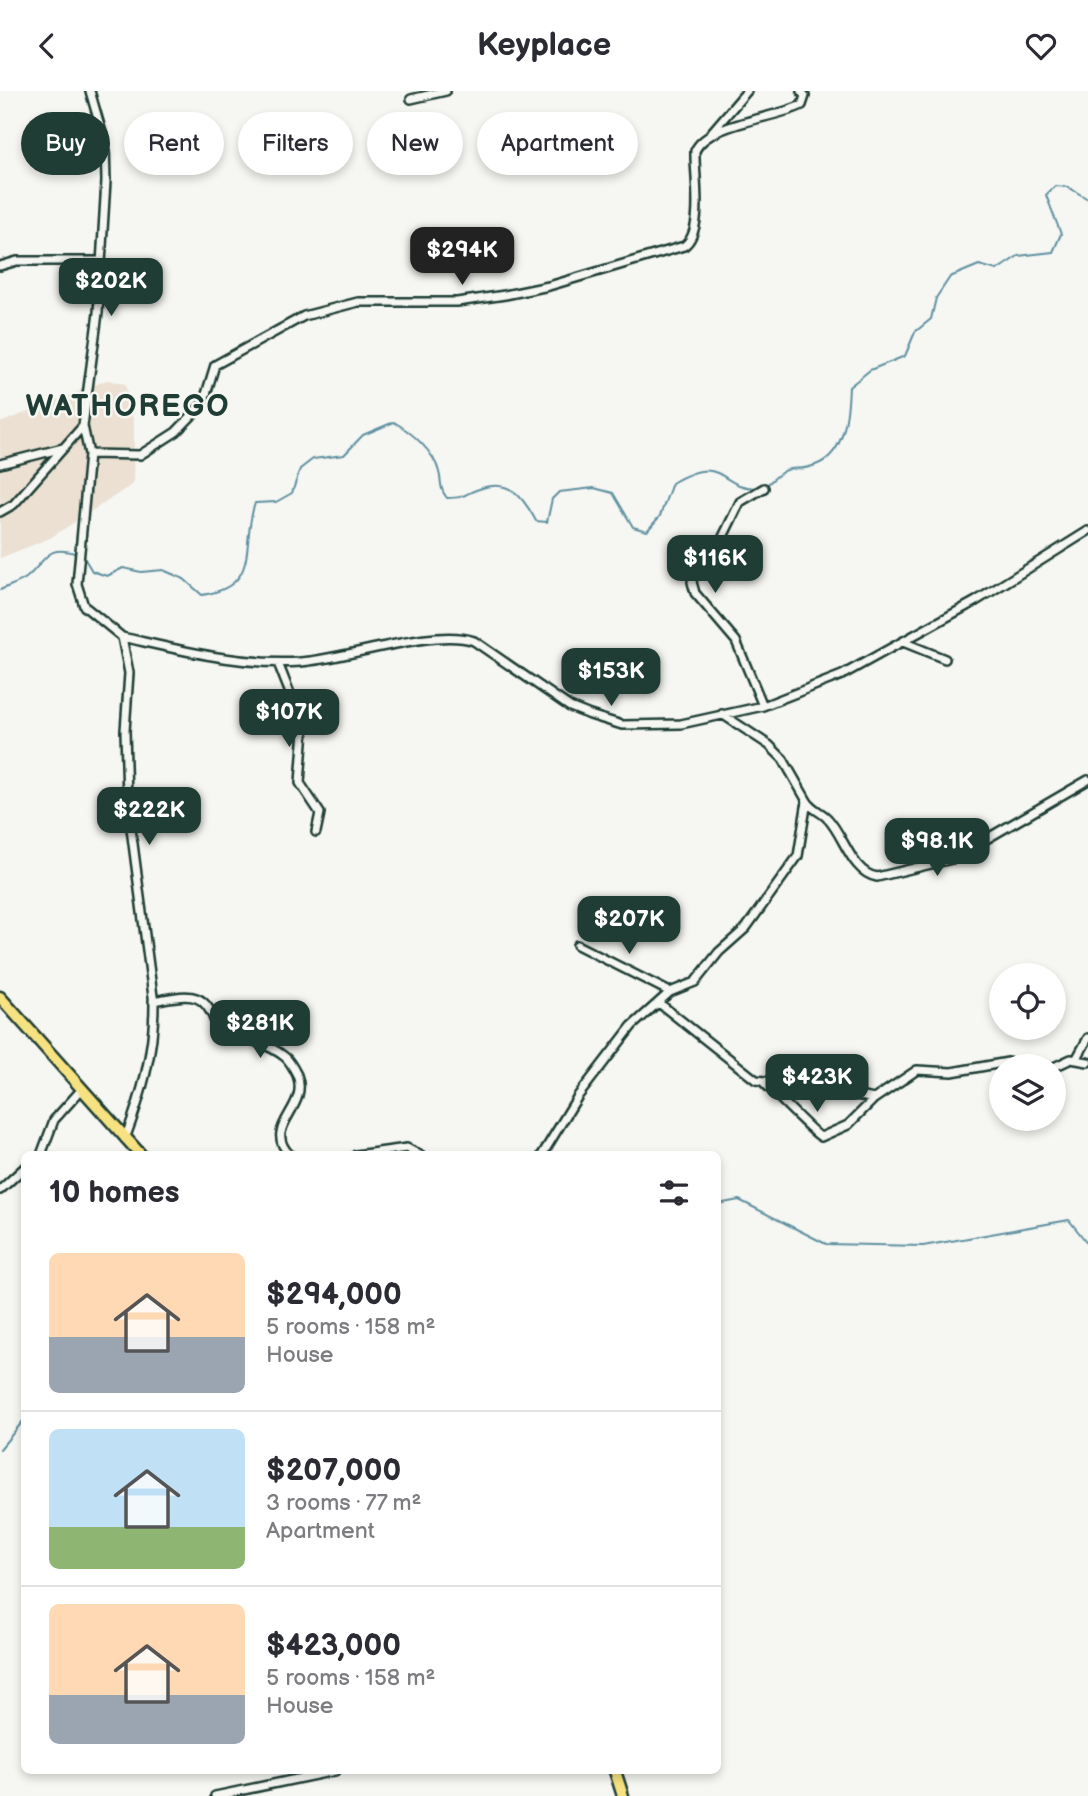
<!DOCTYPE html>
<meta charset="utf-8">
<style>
:root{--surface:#fff;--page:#f7f7f7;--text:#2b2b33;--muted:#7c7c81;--line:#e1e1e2;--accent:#1f3d34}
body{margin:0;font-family:"Balsamiq Sans",sans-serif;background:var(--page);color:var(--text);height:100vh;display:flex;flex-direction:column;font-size:26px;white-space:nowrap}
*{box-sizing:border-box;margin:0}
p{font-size:23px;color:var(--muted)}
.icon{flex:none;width:38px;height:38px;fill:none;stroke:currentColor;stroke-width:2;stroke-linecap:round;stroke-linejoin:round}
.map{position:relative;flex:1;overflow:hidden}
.drawer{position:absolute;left:21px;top:1060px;width:700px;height:623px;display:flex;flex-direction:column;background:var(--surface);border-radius:10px;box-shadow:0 4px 10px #0003}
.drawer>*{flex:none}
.top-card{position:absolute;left:21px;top:21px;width:700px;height:63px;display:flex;gap:14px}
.buttons{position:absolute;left:989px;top:872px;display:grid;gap:14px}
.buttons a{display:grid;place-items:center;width:77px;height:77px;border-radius:50%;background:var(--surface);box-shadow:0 4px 10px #0003;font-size:35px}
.price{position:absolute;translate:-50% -60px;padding:0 16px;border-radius:14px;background:var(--accent);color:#fff;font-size:23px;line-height:46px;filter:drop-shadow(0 2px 4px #0008)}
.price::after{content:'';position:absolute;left:50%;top:42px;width:21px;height:16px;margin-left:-10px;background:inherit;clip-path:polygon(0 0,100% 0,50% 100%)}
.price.current{background:#222;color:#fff}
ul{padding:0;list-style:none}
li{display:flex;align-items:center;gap:21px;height:175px;padding:0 28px}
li+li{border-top:2px solid var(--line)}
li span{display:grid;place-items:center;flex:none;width:196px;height:140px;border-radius:10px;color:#555}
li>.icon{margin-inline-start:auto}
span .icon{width:84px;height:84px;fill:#fffc;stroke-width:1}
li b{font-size:30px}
h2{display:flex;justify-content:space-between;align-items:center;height:84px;padding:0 28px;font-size:30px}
.pill{padding:0 24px;border-radius:32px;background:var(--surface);box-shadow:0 4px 10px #0003;font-size:24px;line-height:63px}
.pill.current{background:var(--accent);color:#fff}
header{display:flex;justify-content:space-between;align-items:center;height:91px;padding:0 28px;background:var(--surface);font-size:32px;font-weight:800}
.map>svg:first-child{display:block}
</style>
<header><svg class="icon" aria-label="back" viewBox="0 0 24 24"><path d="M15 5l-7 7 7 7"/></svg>Keyplace<svg class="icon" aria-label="heart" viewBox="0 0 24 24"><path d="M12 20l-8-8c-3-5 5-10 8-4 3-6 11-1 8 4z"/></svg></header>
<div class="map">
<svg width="1088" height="1705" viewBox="0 0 1088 1705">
<rect width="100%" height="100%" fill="#f6f6f2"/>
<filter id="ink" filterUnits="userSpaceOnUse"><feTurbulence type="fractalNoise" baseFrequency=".0143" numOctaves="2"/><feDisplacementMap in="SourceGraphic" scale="14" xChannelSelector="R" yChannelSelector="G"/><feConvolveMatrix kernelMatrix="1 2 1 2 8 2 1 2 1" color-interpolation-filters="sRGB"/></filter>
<g filter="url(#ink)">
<path fill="#ebe0d1" d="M 107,289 L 125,293 L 134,333 L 133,393 L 50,447 L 0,467 L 0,332 Z"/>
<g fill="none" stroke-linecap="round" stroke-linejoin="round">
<path stroke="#5f90a1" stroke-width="2" d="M 766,395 C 795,366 791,385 818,373 C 846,361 848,321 849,296 L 870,279 L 905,265 L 915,241 L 931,228 L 936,207 L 950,186 L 979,174 L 997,179 L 1018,165 L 1053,161 L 1061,143 L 1046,104 L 1055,95 L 1068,96 L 1088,108
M 83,465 L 92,480 L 107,485 L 123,477 L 141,481 L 163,479 L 184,488 L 202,504 C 262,495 240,454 255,412 L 276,411 L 292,402 L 300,378 L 313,368 L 344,364 L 363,344 L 394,331 C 411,341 434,360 439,381 C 442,392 439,397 447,407 C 467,407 463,403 479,398 C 510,387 523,406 536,430 L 547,431 L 552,408 L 559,401 L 594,397 L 613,402 L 633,436 L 647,440 L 660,425 L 672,392 C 725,361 718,398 758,397
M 0,499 C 8,495 19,492 26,487 C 46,471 45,452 77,463
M 718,1113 L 739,1109 L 826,1153 L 923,1155 L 1069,1129 L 1088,1153
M 0,1358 L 24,1329"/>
<defs>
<path id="minor" d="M 90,0 L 105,52 L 106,90 L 98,222 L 83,335 L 89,363 L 77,493 L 84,515 L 122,546 L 129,582 L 125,640 L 127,707 L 154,913 C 154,961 142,1003 125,1048
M 411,8 L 446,0
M 711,42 L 747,0
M 0,175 L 17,170 L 101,170
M 89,363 L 140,364 L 176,341 L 203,313 L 215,274 L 304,225 L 358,211 L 457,211 L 505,204 L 549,195 L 684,155 C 705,140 694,85 695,60 C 707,32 774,28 802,14 L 805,5 L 801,0
M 0,373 L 63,357
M 0,421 L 14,413 L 83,335
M 122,546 C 181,559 240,575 301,571 C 346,568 435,536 474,550 L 570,616 L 590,624 L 622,634 L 681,633 L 763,615 L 842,584 L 976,510 L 1088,440
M 903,551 L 945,568
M 278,572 L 304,638 L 300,692 L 320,722 L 316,741
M 763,615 L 736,550 L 695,502 L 692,491 L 694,482 L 720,452 L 740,411 L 764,397
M 807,710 C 812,719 821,720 828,728 C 844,745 852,782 877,786 L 952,768 L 1088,689
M 577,854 L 670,901
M 153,910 C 191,903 206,898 218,940 C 240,946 267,951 285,966 C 290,970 294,978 297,984 C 310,1018 261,1035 290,1064
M 659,912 L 756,989 L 818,996 L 874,1008
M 1077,967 L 1088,947
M 1054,976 L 1071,968 L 1088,971
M 762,990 C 772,999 816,1045 821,1046 L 848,1034 L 874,1008 L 917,979 L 952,981 L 1008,971 L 1016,975
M 41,1064 L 54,1029 L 81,999
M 356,1064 L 407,1057 L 420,1064
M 542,1064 L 578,1005 L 632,935 L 670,901 L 695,891 L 719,861 L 746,837 L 798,765 L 807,710 L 783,668 L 769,654 L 722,623
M 0,1099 L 24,1077
M 215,1705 L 335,1680"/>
<path id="major" d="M 0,906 L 141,1064
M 615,1680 L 623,1705"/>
</defs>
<use href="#minor" stroke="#1f3d34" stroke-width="12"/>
<use href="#major" stroke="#1f3d34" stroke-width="15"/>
<use href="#minor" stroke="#f6f6f2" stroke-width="7"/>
<use href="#major" stroke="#f7e281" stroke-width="10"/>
</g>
</g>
<g text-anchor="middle" stroke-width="5" stroke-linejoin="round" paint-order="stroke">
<g font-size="30" font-weight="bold" letter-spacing="2" fill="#1f3d34" stroke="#f6f6f2">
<text x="128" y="325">WATHOREGO</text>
</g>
</g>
</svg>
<div class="buttons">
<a><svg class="icon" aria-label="locate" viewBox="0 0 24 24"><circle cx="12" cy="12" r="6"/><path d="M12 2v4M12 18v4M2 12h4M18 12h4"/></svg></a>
<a><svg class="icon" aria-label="layers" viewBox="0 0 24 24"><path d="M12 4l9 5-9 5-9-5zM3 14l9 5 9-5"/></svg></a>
</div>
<b class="price current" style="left:462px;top:196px">$294K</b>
<b class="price" style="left:111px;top:227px">$202K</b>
<b class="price" style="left:715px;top:504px">$116K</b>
<b class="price" style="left:611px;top:617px">$153K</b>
<b class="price" style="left:289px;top:658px">$107K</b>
<b class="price" style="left:149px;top:756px">$222K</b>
<b class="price" style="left:937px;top:787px">$98.1K</b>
<b class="price" style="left:629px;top:865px">$207K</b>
<b class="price" style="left:260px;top:969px">$281K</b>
<b class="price" style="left:817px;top:1023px">$423K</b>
<div class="top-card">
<a class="pill current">Buy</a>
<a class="pill">Rent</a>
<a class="pill">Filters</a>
<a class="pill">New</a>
<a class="pill">Apartment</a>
</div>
<section class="drawer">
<h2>10 homes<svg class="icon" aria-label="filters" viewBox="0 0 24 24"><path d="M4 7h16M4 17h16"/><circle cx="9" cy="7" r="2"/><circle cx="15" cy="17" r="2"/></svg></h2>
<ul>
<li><span style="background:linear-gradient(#ffd9b3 60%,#9aa5b1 0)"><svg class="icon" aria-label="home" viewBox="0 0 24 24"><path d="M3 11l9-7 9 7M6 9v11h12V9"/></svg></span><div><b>$294,000</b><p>5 rooms · 158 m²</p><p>House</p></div></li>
<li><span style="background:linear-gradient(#bfe0f5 70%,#8fb573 0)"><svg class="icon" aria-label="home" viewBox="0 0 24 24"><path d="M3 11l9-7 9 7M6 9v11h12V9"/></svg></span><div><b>$207,000</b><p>3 rooms · 77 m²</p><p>Apartment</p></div></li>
<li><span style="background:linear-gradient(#ffd9b3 65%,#9aa5b1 0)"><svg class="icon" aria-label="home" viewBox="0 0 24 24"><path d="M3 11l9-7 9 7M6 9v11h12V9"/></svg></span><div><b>$423,000</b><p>5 rooms · 158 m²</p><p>House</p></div></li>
</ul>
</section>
</div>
